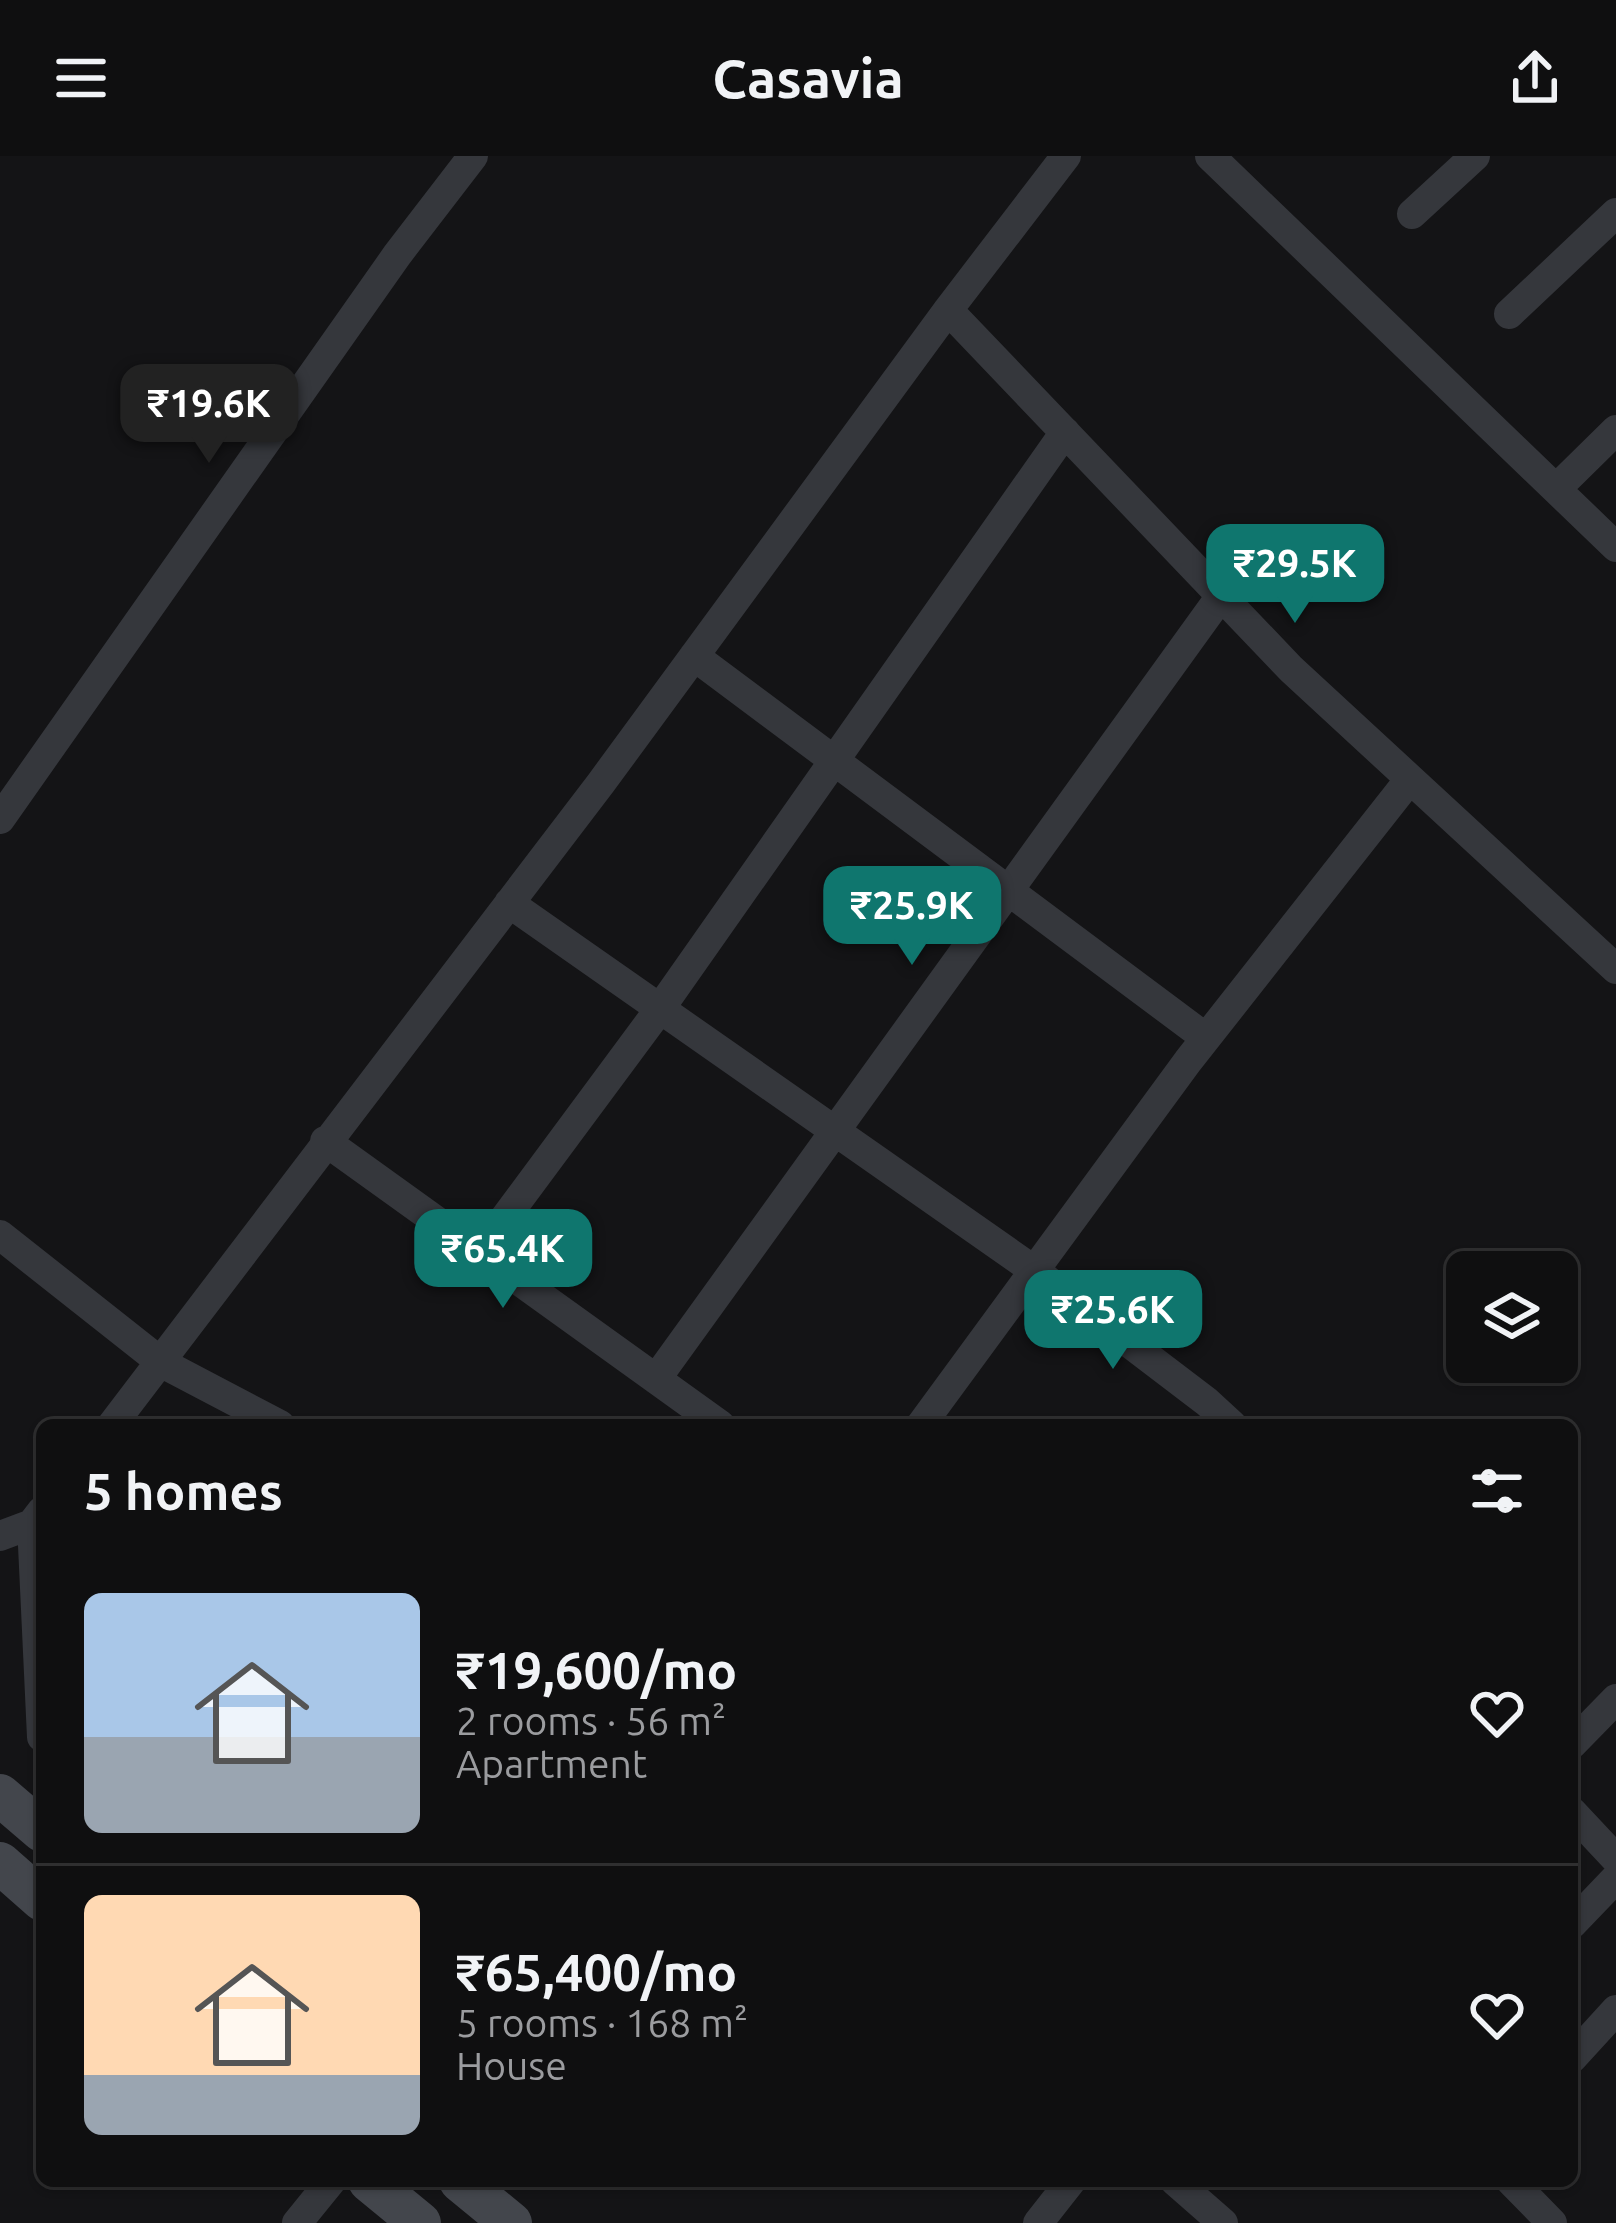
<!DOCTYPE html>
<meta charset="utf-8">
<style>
:root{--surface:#0f0f10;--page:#181819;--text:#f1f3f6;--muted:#9b9c9f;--line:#2f2f30;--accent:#0f766e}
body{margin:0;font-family:Ubuntu,sans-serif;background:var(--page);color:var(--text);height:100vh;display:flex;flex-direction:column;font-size:45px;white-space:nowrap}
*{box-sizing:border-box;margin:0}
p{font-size:39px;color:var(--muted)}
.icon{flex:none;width:66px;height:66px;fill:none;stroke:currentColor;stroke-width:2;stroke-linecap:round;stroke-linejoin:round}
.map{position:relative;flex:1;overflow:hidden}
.details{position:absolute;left:36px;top:1263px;width:1542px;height:768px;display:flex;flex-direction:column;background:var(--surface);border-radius:18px;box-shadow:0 3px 9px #0004,0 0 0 3px var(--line)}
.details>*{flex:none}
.buttons{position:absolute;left:1446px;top:1095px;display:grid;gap:24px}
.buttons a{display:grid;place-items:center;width:132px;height:132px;border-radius:18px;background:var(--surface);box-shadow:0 3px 9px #0004,0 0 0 3px var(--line);font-size:60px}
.price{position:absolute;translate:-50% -102px;padding:0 27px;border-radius:24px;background:var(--accent);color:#fff;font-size:39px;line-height:78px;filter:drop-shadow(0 3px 6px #0008)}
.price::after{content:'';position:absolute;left:50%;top:72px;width:36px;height:27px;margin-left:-18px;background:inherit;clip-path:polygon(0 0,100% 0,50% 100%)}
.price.selected{background:#222;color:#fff}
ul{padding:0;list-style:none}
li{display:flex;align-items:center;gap:36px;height:300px;padding:0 48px}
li+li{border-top:3px solid var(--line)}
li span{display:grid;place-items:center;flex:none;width:336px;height:240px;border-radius:18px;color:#555}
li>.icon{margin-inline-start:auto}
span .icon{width:144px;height:144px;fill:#fffc;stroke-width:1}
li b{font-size:51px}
h2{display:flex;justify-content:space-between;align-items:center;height:144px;padding:0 48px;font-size:51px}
header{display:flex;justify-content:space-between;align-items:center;height:156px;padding:0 48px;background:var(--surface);font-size:54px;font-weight:700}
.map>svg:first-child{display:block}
</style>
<header><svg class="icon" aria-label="menu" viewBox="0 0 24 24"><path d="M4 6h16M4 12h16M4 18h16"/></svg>Casavia<svg class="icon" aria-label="share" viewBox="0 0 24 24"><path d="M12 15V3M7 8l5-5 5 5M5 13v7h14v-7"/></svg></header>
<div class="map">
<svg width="1616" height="2067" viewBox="0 0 1616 2067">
<rect width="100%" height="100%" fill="#141416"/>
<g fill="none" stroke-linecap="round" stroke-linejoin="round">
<path stroke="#35373c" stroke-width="30" d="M 1210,0 L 1616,391
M 1412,58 L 1475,0
M 948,154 L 1291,513 L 1616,813
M 1509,158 L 1616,57
M 1556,333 L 1616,274
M 694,500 L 1206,882
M 0,663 L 397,99 L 473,0
M 509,747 L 1035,1115 L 1207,1246 L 1232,1269
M 325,985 L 720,1269
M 0,1079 L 162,1207 L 280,1269
M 479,1097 L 659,854 L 1065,276
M 656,1223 L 1221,440
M 112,1269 L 601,627 L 948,154 L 1066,0
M 921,1269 L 1188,905 L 1410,623
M 32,1368 L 42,1581
M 0,1380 L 32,1368 L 42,1355
M 1572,1588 L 1616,1543
M 1572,1656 L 1616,1703
M 1572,1768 L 1616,1722
M 1572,1902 L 1616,1854
M 1175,2025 L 1223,2067
M 1511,2025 L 1552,2067
M 297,2067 L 331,2025
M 1038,2067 L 1071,2025"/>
<path stroke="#43464c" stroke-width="42" d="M 0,1639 L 42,1675
M 0,1707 L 42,1744
M 369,2025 L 420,2067
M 460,2025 L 511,2067"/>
</g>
</svg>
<div class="buttons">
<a><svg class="icon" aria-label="layers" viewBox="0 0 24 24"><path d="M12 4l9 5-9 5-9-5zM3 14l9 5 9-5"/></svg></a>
</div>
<b class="price selected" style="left:209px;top:310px">₹19.6K</b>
<b class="price" style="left:1295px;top:470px">₹29.5K</b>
<b class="price" style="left:912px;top:812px">₹25.9K</b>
<b class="price" style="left:503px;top:1155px">₹65.4K</b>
<b class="price" style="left:1113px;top:1216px">₹25.6K</b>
<section class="details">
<h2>5 homes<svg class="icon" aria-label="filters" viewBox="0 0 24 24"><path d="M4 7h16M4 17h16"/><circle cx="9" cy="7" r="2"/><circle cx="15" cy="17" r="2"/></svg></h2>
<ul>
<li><span style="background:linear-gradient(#a9c7e8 60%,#9aa5b1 0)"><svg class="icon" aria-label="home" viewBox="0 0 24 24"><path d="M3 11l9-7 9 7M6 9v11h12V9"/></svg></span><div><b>₹19,600/mo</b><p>2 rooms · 56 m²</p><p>Apartment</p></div><svg class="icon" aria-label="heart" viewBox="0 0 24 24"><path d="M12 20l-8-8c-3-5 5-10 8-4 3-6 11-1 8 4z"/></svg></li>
<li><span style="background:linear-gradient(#ffd9b3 75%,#9aa5b1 0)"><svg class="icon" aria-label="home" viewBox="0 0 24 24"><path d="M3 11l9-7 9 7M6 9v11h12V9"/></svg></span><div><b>₹65,400/mo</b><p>5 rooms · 168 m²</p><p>House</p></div><svg class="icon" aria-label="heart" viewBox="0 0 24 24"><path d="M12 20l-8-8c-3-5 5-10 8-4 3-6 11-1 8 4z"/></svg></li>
</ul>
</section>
</div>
